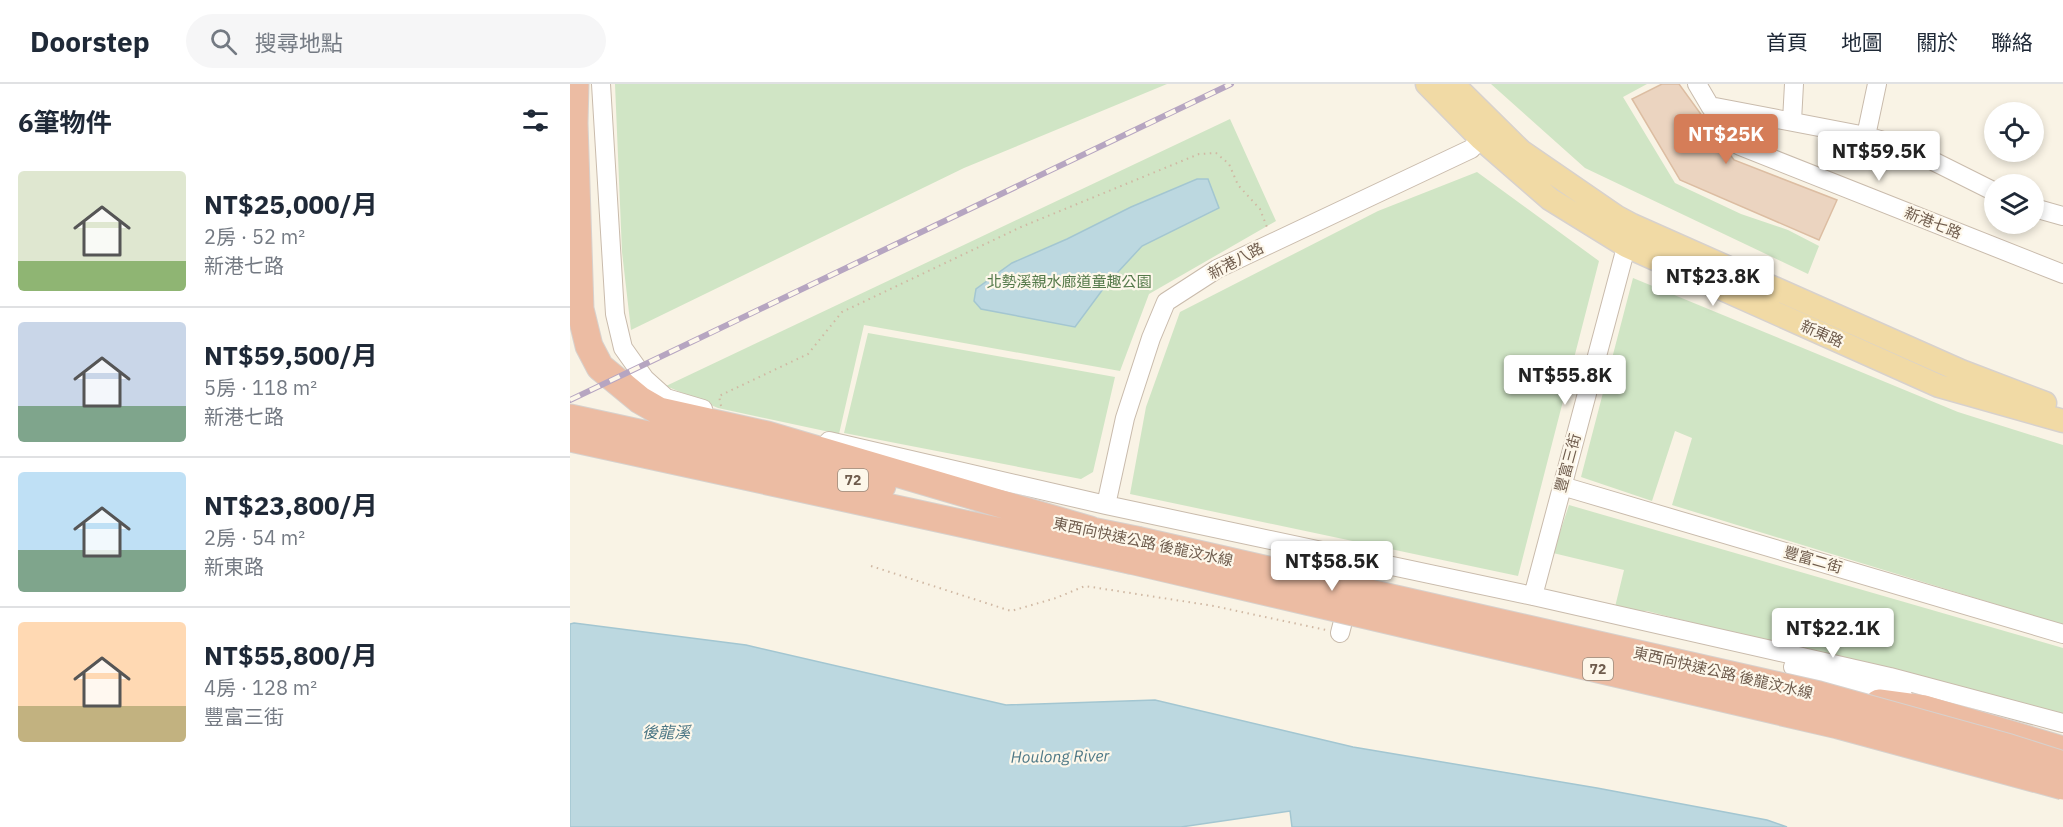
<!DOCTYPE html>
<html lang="zh-TW">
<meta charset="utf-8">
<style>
:root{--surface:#fff;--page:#f6f6f7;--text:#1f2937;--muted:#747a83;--line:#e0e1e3;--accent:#d57d58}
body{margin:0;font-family:"IBM Plex Sans","Noto Sans TC",sans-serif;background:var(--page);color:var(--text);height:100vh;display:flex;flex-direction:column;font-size:22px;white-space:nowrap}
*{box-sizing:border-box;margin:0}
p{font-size:20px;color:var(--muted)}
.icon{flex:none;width:33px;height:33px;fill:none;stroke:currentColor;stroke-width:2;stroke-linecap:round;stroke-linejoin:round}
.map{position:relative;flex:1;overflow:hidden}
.sheet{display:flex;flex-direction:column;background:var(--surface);width:570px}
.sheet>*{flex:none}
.tools{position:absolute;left:1414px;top:18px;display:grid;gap:12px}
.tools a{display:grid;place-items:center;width:60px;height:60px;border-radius:50%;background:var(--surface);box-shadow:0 3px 9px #0003;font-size:30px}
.price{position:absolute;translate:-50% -51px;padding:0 14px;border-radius:6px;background:#fff;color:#222;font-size:20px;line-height:39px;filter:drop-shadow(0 2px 3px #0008)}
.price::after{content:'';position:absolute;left:50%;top:36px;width:18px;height:14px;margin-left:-9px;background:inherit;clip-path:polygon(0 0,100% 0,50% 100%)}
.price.current{background:var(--accent);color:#fff}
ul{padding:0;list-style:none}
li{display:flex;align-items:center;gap:18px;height:150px;padding:0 18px}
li+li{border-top:2px solid var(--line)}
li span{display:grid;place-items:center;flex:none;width:168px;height:120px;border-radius:6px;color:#555}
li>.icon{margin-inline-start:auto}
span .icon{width:72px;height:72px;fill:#fffc;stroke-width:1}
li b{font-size:26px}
h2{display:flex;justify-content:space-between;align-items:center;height:72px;padding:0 18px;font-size:26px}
header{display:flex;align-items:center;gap:36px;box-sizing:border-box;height:84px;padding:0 30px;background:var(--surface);border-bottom:2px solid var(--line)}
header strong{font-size:28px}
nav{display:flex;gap:33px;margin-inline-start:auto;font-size:21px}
.search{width:420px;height:54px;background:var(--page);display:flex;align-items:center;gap:15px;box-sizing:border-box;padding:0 21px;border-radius:33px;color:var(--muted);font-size:22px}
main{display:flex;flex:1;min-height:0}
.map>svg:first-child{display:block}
</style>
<header>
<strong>Doorstep</strong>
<div class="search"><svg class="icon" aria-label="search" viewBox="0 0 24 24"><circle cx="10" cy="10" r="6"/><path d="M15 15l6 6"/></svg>搜尋地點</div>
<nav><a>首頁</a><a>地圖</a><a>關於</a><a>聯絡</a></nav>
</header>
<main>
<section class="sheet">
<h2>6筆物件<svg class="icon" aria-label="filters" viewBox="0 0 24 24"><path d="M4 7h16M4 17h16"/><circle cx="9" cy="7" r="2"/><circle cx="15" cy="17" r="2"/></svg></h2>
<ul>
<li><span style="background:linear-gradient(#dfe7d0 75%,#8fb573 0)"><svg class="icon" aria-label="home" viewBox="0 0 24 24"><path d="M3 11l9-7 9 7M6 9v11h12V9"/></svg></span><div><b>NT$25,000/月</b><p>2房 · 52 m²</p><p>新港七路</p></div></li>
<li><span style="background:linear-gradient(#c9d6e8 70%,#7fa58c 0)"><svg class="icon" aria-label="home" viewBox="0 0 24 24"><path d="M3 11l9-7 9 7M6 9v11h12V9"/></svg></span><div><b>NT$59,500/月</b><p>5房 · 118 m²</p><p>新港七路</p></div></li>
<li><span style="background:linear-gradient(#bfe0f5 65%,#7fa58c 0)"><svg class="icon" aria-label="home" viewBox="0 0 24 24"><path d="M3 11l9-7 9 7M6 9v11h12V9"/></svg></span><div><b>NT$23,800/月</b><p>2房 · 54 m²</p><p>新東路</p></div></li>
<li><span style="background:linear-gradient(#ffd9b3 70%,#c2b280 0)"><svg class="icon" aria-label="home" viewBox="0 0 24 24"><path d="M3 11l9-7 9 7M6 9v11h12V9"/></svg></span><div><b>NT$55,800/月</b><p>4房 · 128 m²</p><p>豐富三街</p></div></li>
</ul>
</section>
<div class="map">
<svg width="1493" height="743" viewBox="0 0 1493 743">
<rect width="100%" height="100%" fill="#f9f3e5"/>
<path fill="#d0e5c5" d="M 45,0 L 597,0 L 394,84 L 61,246 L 52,168 Z
M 921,0 L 1077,0 L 1053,13 L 1105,99 L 1171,130 L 1218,146 L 1249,162 L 1238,190 L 1015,84 Z
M 660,35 L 706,137 L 579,210 L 550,287 L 294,241 L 269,350 L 148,324 L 96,302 Z
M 907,88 L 1029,177 L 948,492 L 560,410 L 576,323 L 610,228 L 808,127 Z
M 1063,194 L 1388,328 L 1493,361 L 1493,541 L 1102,421 L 1122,354 L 1105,347 L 1082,417 L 1011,393 Z
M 298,249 L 545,293 L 523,388 L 511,395 L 274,349 Z
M 999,421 L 1493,564 L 1493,633 L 1077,527 L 1054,528 L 1045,523 L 1054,486 L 983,469 Z"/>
<path fill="#bcd8e0" stroke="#a3c6d1" stroke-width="1.5" d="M 627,95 L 638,95 L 649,124 L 572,162 L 536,201 L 505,243 L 411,225 L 404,217 L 406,205 L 442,179 L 497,155 L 561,123 Z
M 4,539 L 176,561 L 436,621 L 585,616 L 783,663 L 1027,704 L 1197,736 L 1217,743 L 722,743 L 720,727 L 611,743 L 0,743 L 0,540 Z"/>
<path fill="#ebd4c0" stroke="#dcbda2" stroke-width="1.5" d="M 1092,0 L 1109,0 L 1164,76 L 1267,116 L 1249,156 L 1110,96 L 1062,15 Z"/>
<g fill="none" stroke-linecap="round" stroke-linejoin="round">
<defs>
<path id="minor" d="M 31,0 L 45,230 L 53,264 L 75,295 L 96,314 L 133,325
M 1127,0 L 1140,22 L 1170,62 L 1493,190
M 1140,22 L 1296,52 L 1335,63 L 1425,108
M 1222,37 L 1224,0
M 1296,52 L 1307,0
M 1464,124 L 1493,132
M 259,357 L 536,421 L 963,512 L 1320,593 L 1493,639
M 992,402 L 1493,550
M 536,421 L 555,334 L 581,254 L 596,218 L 647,185 L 901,65 L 919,46
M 963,512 L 1059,152
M 770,549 L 789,475
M 1223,583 L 1333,612"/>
<path id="major" d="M 857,0 L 911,55 L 980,115 L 1056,162 L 1369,302 L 1493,337
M 883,0 L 951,67 L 1047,133 L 1062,141 L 1391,287 L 1475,319"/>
<path id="highway" d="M 5,0 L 4,39 L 10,225 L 19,262 L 30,283 L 70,316 L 89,327 L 197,351 L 520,446
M 0,334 L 312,402
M 0,354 L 560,476
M 502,443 L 566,456
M 1309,619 L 1354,625 L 1493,666"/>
</defs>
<use href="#minor" stroke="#c9bbac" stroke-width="20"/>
<use href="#major" stroke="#d7d1cd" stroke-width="25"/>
<use href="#highway" stroke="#d7d1cd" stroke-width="29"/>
<path stroke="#d0b8a3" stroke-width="2" stroke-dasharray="1.5 4.5" stroke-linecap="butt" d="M 151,322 L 149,312 L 238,270 L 272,228 L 451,143 L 629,70 L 646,69 L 659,80 L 668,101 L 690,125 L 698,146
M 301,482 L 441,527 L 486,514 L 515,502 L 644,522 L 756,546"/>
<use href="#minor" stroke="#fff" stroke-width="18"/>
<use href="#major" stroke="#f1daa5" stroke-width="22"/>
<use href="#highway" stroke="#ecbca3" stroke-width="27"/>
<defs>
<path id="rail" d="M 0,316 L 661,0"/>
</defs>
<use href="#rail" stroke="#b6a5c1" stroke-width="6"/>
<use href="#rail" stroke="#fdf7ea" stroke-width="4" stroke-dasharray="11" stroke-linecap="butt"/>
<defs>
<path id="highway-bridge" d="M 566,456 L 1249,611 L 1440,664 L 1493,681
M 560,476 L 1268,641 L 1493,702"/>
</defs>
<use href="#highway-bridge" stroke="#d7d1cd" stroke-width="29" stroke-linecap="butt"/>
<use href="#highway-bridge" stroke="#ecbca3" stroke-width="27"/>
</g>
<g text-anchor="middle" stroke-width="4.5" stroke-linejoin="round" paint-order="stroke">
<g fill="#fdf7ea" stroke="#9a8a7c" stroke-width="1.5">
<rect x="268" y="385" width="30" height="22" rx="4.5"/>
<rect x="1013" y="574" width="30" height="22" rx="4.5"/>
</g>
<g font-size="14" font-weight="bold" fill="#6f5c4d">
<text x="283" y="401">72</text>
<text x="1028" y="590">72</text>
</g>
<g font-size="15" fill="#6f5c4d" stroke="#fdf7ea">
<text transform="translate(1363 139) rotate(22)" y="5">新港七路</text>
<text transform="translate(666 177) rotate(-28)" y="5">新港八路</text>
<text transform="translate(1252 250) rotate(24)" y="5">新東路</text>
<text transform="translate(998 379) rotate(-75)" y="5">豐富三街</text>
<text transform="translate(573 458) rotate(12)" y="5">東西向快速公路 後龍汶水線</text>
<text transform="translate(1243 476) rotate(16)" y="5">豐富二街</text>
<text transform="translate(1153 589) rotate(13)" y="5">東西向快速公路 後龍汶水線</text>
</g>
<g font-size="15" fill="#54794a" stroke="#fdf7ea">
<text x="499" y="203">北勢溪親水廊道童趣公園</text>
</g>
<g font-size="16" font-style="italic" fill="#4d7886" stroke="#fdf7ea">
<text x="96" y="654">後龍溪</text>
<text transform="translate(490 672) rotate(-1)" y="6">Houlong River</text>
</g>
</g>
</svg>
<div class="tools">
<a><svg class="icon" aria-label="locate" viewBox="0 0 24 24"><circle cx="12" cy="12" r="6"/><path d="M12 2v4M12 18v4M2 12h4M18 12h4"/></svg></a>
<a><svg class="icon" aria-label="layers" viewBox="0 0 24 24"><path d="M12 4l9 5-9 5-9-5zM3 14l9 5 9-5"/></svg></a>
</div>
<b class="price current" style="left:1156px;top:81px">NT$25K</b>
<b class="price" style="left:1309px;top:98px">NT$59.5K</b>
<b class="price" style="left:1143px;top:223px">NT$23.8K</b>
<b class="price" style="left:995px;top:322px">NT$55.8K</b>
<b class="price" style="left:762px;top:508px">NT$58.5K</b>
<b class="price" style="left:1263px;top:575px">NT$22.1K</b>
</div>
</main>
